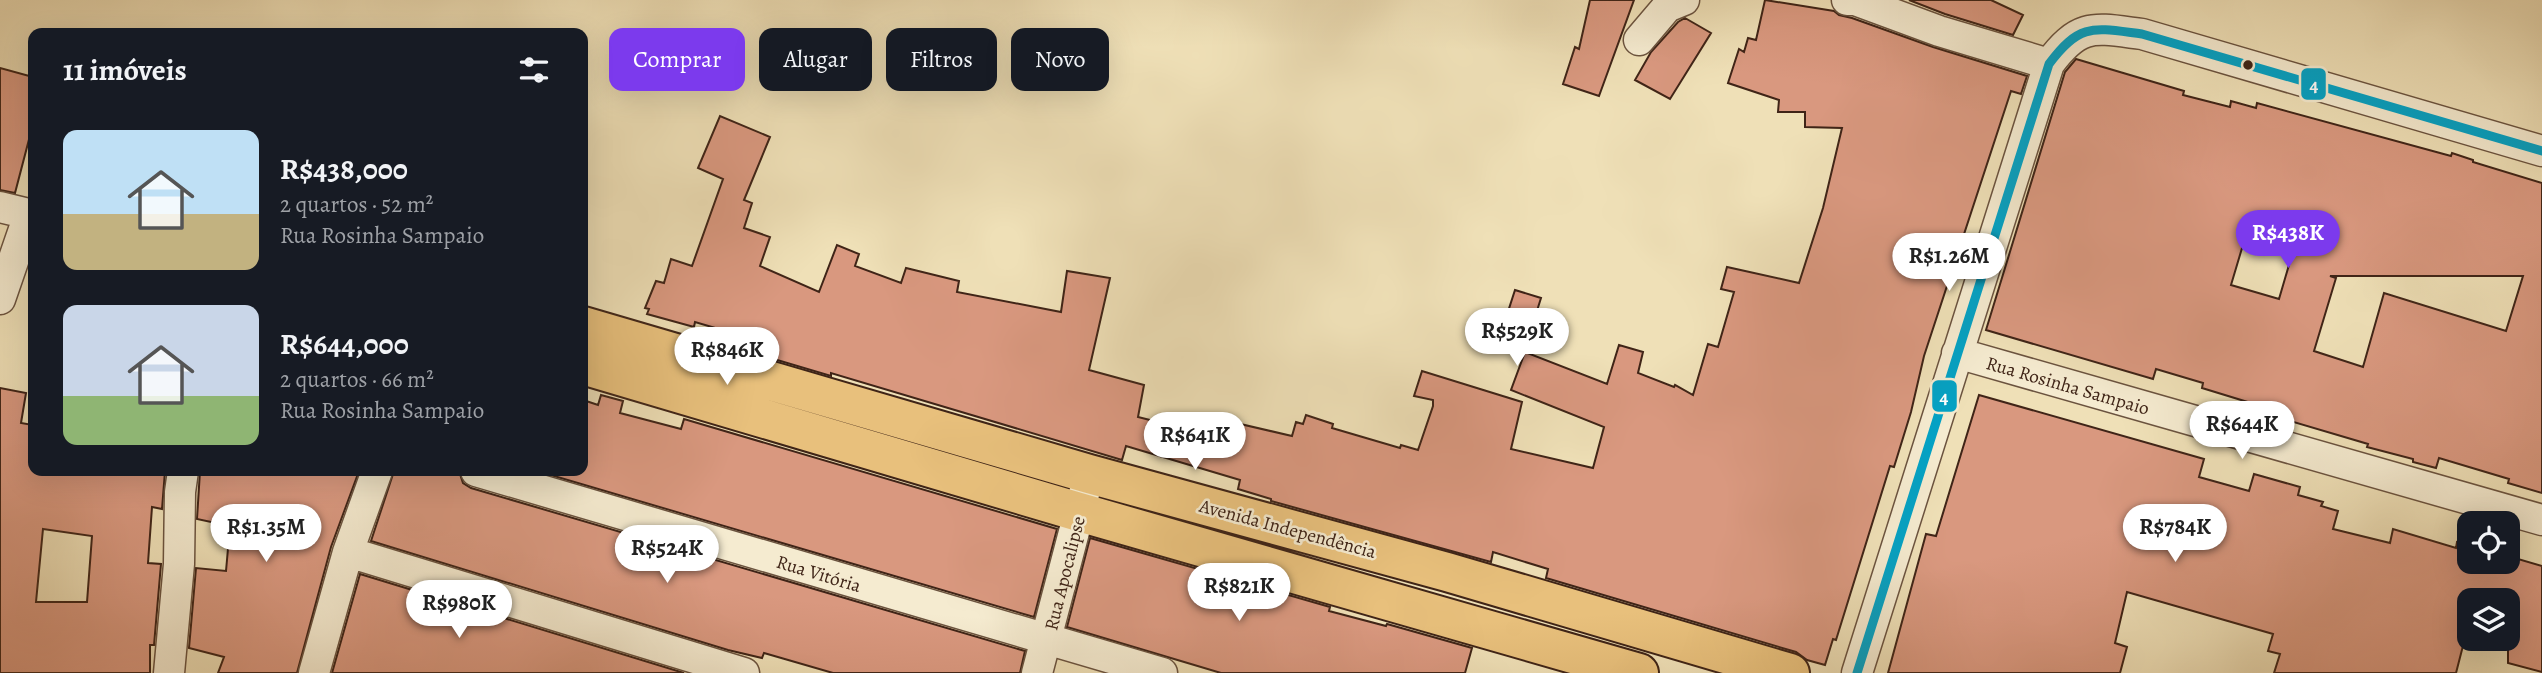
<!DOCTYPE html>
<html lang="pt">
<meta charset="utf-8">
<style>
:root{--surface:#171b24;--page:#20242c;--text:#f1f3f6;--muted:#9ea1a6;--accent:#7c3aed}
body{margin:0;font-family:Alegreya,serif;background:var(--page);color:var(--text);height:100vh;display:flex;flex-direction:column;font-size:26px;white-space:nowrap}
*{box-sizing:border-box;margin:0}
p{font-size:23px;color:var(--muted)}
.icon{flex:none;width:38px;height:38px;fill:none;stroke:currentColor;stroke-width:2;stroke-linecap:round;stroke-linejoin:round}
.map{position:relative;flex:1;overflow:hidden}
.drawer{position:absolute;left:28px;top:28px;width:560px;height:448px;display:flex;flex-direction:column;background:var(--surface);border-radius:14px;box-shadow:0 7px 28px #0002}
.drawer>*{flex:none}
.hud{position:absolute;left:609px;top:28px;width:665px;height:63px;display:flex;gap:14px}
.controls{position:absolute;left:2457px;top:511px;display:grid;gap:14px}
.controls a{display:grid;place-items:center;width:63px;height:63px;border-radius:14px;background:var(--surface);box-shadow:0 7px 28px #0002;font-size:35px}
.price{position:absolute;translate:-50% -60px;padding:0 16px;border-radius:24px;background:#fff;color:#222;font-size:23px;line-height:46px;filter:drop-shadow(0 2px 4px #0008)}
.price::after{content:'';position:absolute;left:50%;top:42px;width:21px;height:16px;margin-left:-10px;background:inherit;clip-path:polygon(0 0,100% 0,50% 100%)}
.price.active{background:var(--accent);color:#fff}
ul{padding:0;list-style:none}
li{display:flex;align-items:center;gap:21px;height:175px;padding:0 35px}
li span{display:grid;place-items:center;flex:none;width:196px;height:140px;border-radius:14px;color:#555}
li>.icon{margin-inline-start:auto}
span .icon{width:84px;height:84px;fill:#fffc;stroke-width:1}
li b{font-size:30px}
h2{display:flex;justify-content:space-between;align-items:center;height:84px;padding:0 35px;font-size:30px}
.chip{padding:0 24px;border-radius:14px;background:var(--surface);box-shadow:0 7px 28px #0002;font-size:24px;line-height:63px}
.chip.active{background:var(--accent);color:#fff}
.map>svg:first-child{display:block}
</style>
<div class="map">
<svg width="2542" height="673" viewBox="0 0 2542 673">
<rect width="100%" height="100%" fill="#efe0b7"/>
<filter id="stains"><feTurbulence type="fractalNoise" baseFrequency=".00286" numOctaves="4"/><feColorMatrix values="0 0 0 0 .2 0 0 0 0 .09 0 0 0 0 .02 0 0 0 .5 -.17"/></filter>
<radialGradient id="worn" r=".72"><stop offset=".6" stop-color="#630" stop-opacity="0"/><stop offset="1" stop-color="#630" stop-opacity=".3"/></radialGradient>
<path fill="#d9987f" stroke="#3f2417" stroke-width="2" fill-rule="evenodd" d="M 1590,0 L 1634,0 L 1599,96 L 1563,84 L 1575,47 L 1579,49 Z
M 1765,0 L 1834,11 L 1839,15 L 1852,18 L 1933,47 L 2027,76 L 2021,94 L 2011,91 L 1924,356 L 1911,412 L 1894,467 L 1890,466 L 1836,640 L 1833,639 L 1825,665 L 1807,660 L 1796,652 L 1546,578 L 1548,569 L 1493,552 L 1491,562 L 1271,501 L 1271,499 L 1238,489 L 1240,480 L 1126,446 L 1122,460 L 831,373 L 831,376 L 767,357 L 768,353 L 737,344 L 739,335 L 695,322 L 694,327 L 647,314 L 649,309 L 645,308 L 656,281 L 664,283 L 671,259 L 692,266 L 723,179 L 698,168 L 720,116 L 770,137 L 744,200 L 752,203 L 744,228 L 770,237 L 760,266 L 819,292 L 837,245 L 859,254 L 855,266 L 901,283 L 906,268 L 959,281 L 957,292 L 1061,312 L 1067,271 L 1110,278 L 1089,370 L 1144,385 L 1138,417 L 1198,432 L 1202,419 L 1205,420 L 1206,416 L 1292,436 L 1296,422 L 1303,424 L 1306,415 L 1333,424 L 1332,428 L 1400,448 L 1401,445 L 1418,450 L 1433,406 L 1433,400 L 1414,396 L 1422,371 L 1522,402 L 1511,449 L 1593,468 L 1604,427 L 1511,390 L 1525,352 L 1607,384 L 1619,345 L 1643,352 L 1638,373 L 1674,387 L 1675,385 L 1693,395 L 1708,344 L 1718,347 L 1734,292 L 1721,289 L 1727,267 L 1799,283 L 1823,208 L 1842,128 L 1805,127 L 1805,112 L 1778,112 L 1779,100 L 1728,83 L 1739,49 L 1744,52 L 1748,38 L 1756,40 Z
M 1909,0 L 1991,0 L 2023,15 L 2013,35 L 1945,14 Z
M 1685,18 L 1711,33 L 1670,99 L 1635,80 L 1651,52 L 1678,22 Z
M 2076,59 L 2184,91 L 2183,95 L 2230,107 L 2231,101 L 2256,108 L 2257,103 L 2451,156 L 2452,153 L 2473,160 L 2473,162 L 2542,183 L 2542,493 L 2508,483 L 2509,479 L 2439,458 L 2436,468 L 2413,462 L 2413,459 L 2367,447 L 2368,444 L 2263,413 L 2264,407 L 2202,388 L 2203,383 L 2156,369 L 2153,379 L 1986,330 L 2065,72 ZM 2248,228 L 2296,241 L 2279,299 L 2231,285 ZM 2330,276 L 2523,276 L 2506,331 L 2384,293 L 2363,367 L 2314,351 L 2336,278 Z
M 0,68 L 33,77 L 33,124 L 15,193 L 0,190 Z
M 1515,290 L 1541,298 L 1531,330 L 1505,321 Z
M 0,388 L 26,393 L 21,423 L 33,425 L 33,471 L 165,471 L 162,509 L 152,507 L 148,563 L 161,564 L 154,645 L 150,645 L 150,673 L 0,673 ZM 43,529 L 92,536 L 87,602 L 36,602 Z
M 601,395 L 623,401 L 620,413 L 681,429 L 684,419 L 1057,529 L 1034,617 L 537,471 L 583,471 L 583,400 L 598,405 Z
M 1979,395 L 2204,459 L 2199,477 L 2249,491 L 2254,474 L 2300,487 L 2298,495 L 2323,502 L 2321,506 L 2338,511 L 2333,529 L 2390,543 L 2393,529 L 2456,548 L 2457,542 L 2469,545 L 2469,562 L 2508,562 L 2508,556 L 2542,566 L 2542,672 L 2508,663 L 2508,644 L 2485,639 L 2508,639 L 2508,600 L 2469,600 L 2469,635 L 2466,634 L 2456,673 L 2274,673 L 2280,654 L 2268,651 L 2273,634 L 2127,592 L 2115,643 L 2127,647 L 2120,673 L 1888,673 L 1926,534 L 1936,536 Z
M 200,471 L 359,471 L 331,547 L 297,673 L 218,673 L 224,657 L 189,648 L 196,568 L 226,571 L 230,526 L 197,519 Z
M 394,471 L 459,471 L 463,483 L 471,488 L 1025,651 L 1020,673 L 833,673 L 764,653 L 762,658 L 728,650 L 371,541 Z
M 1090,538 L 1330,607 L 1329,611 L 1386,626 L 1387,624 L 1472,648 L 1465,673 L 1221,673 L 1067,627 Z
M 360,574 L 684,673 L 332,673 Z"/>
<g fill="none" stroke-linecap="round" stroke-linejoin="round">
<defs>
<path id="minor" d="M 1847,0 L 1855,0 L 1939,31 L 2049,64
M 1639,40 L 1667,7 L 1684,0
M 0,207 L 33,215
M 0,299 L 29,215
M 1957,353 L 2542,520
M 476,471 L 1162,673
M 348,552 L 744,673
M 169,673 L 179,564 L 180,492 L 183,471
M 314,673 L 348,552 L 377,471
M 1037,673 L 1085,490
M 1857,673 L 2049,64 C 2080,22 2094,28 2142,34 L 2542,151"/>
<path id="major" d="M 583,326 L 1089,474 L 1447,572 L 1790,673
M 583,365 L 1079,512 L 1639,673"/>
</defs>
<use href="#minor" stroke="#6b533f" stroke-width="33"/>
<use href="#major" stroke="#3f2417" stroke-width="42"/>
<use href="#minor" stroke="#f5ebd0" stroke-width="30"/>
<use href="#major" stroke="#e8c07c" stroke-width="38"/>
<defs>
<path id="bus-1" d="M 1857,673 L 2049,64 C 2080,22 2094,28 2142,34 L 2542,151"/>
</defs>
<use href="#bus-1" stroke="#f5ebd0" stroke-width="14"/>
<use href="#bus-1" stroke="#03a2c5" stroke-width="9"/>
</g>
<circle fill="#3f2417" stroke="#f5ebd0" stroke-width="2.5" cx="2248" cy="65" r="6"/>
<g text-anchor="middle" stroke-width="5" stroke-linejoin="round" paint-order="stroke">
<g font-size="19" fill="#3f2417" stroke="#f5ebd0">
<text transform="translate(2068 385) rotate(16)" y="7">Rua Rosinha Sampaio</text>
<text transform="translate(1288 528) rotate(15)" y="7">Avenida Independência</text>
<text transform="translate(819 573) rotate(17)" y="7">Rua Vitória</text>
<text transform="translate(1064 573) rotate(-76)" y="7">Rua Apocalipse</text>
</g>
</g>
<g stroke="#f5ebd0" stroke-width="2.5">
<rect x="2300" y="67" width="27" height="34" rx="7" fill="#03a2c5"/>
<rect x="1931" y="379" width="27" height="34" rx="7" fill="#03a2c5"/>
</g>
<g font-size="19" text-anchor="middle" font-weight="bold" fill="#fff">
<text x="2314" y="91">4</text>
<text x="1944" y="403">4</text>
</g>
<rect width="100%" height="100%" filter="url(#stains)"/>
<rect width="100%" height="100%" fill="url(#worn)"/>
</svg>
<div class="controls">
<a><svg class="icon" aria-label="locate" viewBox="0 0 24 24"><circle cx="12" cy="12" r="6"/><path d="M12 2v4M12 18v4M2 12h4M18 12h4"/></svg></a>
<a><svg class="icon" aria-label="layers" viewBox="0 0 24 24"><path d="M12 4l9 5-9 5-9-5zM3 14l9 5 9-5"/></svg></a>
</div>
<b class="price active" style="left:2288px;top:270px">R$438K</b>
<b class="price" style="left:1949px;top:293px">R$1.26M</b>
<b class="price" style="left:1517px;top:368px">R$529K</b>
<b class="price" style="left:727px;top:387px">R$846K</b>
<b class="price" style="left:2242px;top:461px">R$644K</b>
<b class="price" style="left:1195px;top:472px">R$641K</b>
<b class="price" style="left:266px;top:564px">R$1.35M</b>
<b class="price" style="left:2175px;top:564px">R$784K</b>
<b class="price" style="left:667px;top:585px">R$524K</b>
<b class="price" style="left:1239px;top:623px">R$821K</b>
<b class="price" style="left:459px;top:640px">R$980K</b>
<div class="hud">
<a class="chip active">Comprar</a>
<a class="chip">Alugar</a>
<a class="chip">Filtros</a>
<a class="chip">Novo</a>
</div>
<section class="drawer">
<h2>11 imóveis<svg class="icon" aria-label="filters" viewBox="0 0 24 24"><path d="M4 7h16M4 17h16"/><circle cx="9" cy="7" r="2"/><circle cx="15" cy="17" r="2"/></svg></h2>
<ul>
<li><span style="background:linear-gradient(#bfe0f5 60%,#c2b280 0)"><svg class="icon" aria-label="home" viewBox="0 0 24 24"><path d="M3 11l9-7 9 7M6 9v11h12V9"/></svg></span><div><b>R$438,000</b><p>2 quartos · 52 m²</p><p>Rua Rosinha Sampaio</p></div></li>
<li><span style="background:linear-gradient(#c9d6e8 65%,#8fb573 0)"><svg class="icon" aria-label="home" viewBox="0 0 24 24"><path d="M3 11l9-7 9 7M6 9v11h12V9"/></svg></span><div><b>R$644,000</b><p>2 quartos · 66 m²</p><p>Rua Rosinha Sampaio</p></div></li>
</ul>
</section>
</div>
